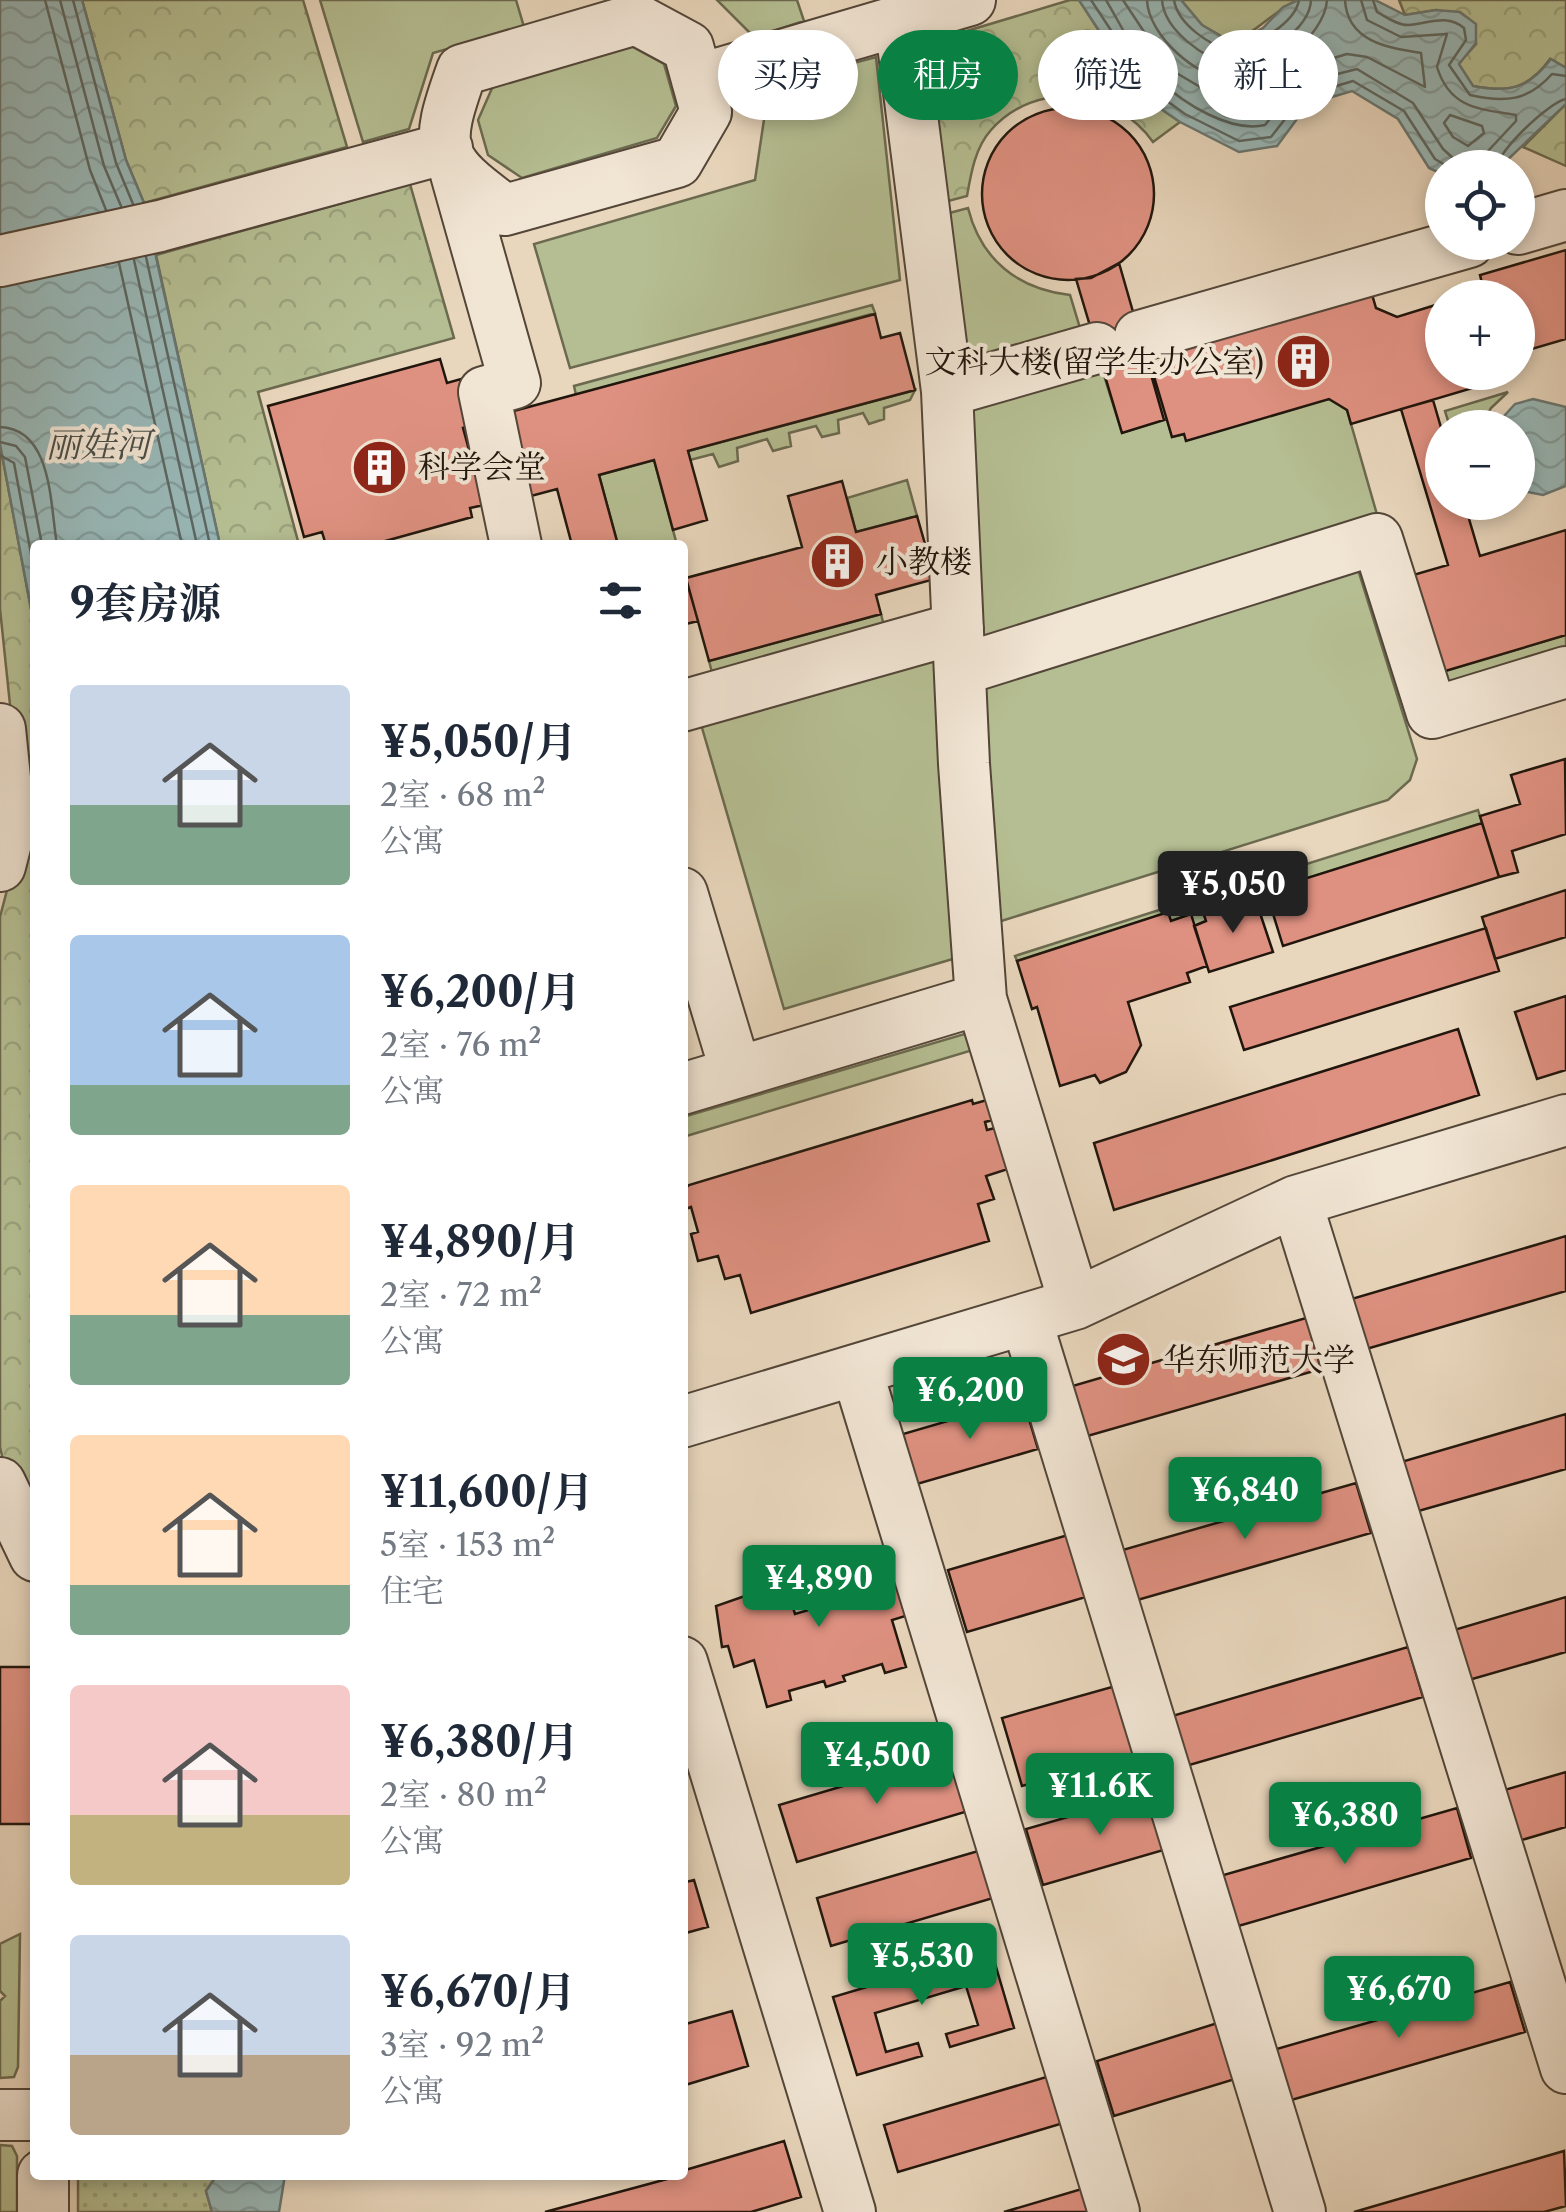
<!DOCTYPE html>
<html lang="zh">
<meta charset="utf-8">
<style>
:root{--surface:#fff;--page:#f2f2f3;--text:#1f2937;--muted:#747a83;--accent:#0b8043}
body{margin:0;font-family:"Libre Caslon Text","Noto Serif SC",serif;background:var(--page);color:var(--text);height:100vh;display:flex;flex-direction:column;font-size:38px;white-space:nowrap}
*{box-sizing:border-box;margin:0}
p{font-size:32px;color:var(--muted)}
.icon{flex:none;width:55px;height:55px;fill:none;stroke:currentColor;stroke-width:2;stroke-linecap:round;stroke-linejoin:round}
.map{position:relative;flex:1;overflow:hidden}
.details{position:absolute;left:30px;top:540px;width:658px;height:1640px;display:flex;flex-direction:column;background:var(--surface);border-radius:10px;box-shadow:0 5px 15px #0003}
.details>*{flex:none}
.banner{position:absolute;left:718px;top:30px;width:698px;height:90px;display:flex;gap:20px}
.fabs{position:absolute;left:1425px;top:150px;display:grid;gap:20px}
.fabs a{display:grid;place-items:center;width:110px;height:110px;border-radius:50%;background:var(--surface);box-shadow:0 5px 15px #0003;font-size:50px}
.price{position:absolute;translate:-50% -85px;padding:0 22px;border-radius:10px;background:var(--accent);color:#fff;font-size:32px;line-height:65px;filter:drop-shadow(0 2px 5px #0008)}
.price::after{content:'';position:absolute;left:50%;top:60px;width:30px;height:22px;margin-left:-15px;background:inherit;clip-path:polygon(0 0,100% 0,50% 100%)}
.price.active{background:#222;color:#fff}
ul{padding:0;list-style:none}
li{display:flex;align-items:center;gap:30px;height:250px;padding:0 40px}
li span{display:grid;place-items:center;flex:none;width:280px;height:200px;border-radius:10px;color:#555}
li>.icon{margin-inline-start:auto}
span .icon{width:120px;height:120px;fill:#fffc;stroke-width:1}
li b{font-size:42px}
h2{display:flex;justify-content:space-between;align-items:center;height:120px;padding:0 40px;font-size:42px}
.pill{padding:0 35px;border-radius:45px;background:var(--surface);box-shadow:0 5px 15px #0003;font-size:35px;line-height:90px}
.pill.active{background:var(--accent);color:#fff}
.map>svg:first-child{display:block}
</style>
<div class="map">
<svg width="1566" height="2212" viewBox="0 0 1566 2212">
<defs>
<pattern id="forest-crowns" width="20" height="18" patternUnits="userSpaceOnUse" patternTransform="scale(2.5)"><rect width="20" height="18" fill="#b5be92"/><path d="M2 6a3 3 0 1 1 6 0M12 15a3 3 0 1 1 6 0" fill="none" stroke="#9ba37d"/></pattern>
<pattern id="park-dots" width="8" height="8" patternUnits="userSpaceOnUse" patternTransform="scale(2.5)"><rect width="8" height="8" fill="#b5be92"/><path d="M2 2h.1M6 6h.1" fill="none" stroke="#9ba37d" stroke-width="1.8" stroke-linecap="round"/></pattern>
<pattern id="water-waves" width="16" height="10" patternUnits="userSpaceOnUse" patternTransform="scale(2.5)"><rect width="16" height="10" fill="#99b8b7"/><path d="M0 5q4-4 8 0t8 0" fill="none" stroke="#849d9c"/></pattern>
</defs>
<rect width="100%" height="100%" fill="#e9d7bd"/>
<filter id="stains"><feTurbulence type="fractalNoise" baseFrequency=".002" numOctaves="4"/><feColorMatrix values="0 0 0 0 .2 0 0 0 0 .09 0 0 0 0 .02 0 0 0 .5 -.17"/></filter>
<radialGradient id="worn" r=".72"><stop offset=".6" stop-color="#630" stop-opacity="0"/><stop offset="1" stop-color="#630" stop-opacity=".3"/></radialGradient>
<path fill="#b5be92" stroke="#6b6a50" stroke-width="2.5" d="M 320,0 L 516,0 L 524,27 L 433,53 L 409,129 L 363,142 Z
M 717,0 L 797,0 L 804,21 L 754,37 Z
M 1181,0 L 1298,0 C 1274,11 1257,31 1233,43 L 1202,25 Z
M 631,46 L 664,64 L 676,106 L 657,138 L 522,178 L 488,155 L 478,120 L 493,86 Z
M 876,57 L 900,280 L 570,368 L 534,244 L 755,180 L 769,86 Z
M 968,208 C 981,260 1018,289 1070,295 L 1083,338 L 964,372 L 942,215 Z
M 872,305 L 875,313 L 576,395 L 574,386 Z
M 1100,363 L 1122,433 L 1167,419 L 1172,437 L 1329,399 L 1347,410 L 1380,525 L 995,646 L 984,636 L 980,624 L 966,401 Z
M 915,390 L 910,400 L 884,408 L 884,419 L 869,424 L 863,413 L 838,420 L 839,433 L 822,437 L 816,426 L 789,433 L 791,446 L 773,451 L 767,439 L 737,448 L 738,461 L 719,467 L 713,454 L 690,460 L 688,451 Z
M 1508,392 L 1491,408 L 1481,427 L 1450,427 L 1445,411 Z
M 654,460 L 677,545 L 618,545 L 599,475 Z
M 907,480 L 917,516 L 856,532 L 847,498 Z
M 1355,560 L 1417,759 L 1410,780 L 1388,800 L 998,922 L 981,683 Z
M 881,614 L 886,634 L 714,680 L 709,661 Z
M 1566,635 L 1566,652 L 1447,687 L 1442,672 Z
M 939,647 L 956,958 L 784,1009 L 698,714 Z
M 1478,810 L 1482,823 L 1266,891 L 1262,878 Z
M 1250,881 L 1255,898 L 1204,914 L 1206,921 L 1194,926 L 1190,914 L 1171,921 L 1167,913 L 1017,961 L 1015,956 Z
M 978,1030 L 983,1047 L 683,1137 L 683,1117 Z
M 20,1934 L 18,2067 L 14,2077 L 0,2078 L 0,2001 L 5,1996 L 0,1991 L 0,1944 Z
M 0,2145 L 12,2146 L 17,2156 L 17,2212 L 0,2212 Z"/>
<path fill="url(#forest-crowns)" stroke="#6b6a50" stroke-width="2.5" d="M 82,0 L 303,0 L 347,147 L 144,203 L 126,160 Z
M 1070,0 L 1079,0 L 1141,95 L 1180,122 L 1153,142 C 1116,89 1036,79 991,130 C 975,148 971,173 967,196 L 941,203 L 920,45 Z
M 1399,0 L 1566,0 L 1566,68 L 1550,59 C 1528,89 1509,93 1473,86 L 1458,64 L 1476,44 L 1436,10 L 1405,15 Z
M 1566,104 L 1566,166 L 1523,147 Z
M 410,184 L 454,338 L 258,392 L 299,545 L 220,545 L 156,255 Z
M 0,444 L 35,630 L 35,1518 L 5,1468 L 0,1447 L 0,917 L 23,829 L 0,609 Z"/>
<path fill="url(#park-dots)" stroke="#6b6a50" stroke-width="2.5" d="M 78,2175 L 217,2175 L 206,2191 L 212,2212 L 78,2212 Z"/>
<path fill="url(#water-waves)" stroke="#697773" stroke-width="2.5" d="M 0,0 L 82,0 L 126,160 L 144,203 L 220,545 L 35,545 L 35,630 L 0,444 Z
M 1079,0 L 1181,0 L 1202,25 L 1233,43 L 1263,28 L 1283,7 L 1298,0 L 1375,0 L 1405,15 L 1436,10 L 1460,12 L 1476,24 L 1476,43 L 1459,64 L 1473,86 C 1509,93 1528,89 1551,59 L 1566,68 L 1566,104 L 1500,167 L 1442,168 L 1442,174 L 1429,168 L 1398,119 L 1352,91 L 1308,104 L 1277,146 L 1239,152 L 1180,122 L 1141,95 Z
M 1533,399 L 1566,407 L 1566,486 L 1543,495 L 1518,490 L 1518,428 L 1494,427 L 1515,404 Z
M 217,2175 L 285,2175 L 279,2212 L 212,2212 L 206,2191 Z"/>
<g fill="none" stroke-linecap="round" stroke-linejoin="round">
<path stroke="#5d6762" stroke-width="2.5" d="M 45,0 L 90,170 L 106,210
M 60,0 L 104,166 L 121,206
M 73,0 L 116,163 L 133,204
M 1091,0 L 1149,88 L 1185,114 L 1239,141 L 1271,137 L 1303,96 L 1353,81 L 1404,111 L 1435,159 L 1450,168
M 1106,0 C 1121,25 1137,60 1159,80 C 1184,104 1231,133 1265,125 L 1298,84 L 1357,69 L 1413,103 L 1443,149 L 1464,168
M 1123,0 L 1168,68 L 1244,113 L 1257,110 L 1290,71 L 1347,54 L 1367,57 L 1425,87 L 1421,53 C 1389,48 1347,42 1345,0
M 1147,0 C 1148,35 1197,79 1232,80 C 1267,81 1325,36 1327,0
M 1162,0 C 1164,30 1205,60 1233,65 C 1261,60 1310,30 1311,0
M 1174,0 C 1178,25 1211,46 1233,52 C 1255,45 1295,24 1299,0
M 1361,0 L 1367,20 L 1401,37 L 1447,34 L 1437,67 C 1450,109 1480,109 1516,115 L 1516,121 L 1488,151 L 1483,168
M 1373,0 L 1377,12 C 1386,17 1397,25 1408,25 C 1428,24 1446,13 1464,28 L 1466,40 L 1449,65 L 1470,95 C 1505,103 1528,101 1552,74 L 1566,76
M 1450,115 L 1482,126 L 1484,133 L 1468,146 L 1453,137 L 1444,123 Z
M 1496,168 C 1498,151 1549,102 1566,99
M 146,257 L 210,545
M 134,260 L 197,545
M 119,263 L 182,545
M 0,427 C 53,429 50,506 57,545
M 0,442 L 16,446 L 25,457 L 42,545
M 0,455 L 14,463 L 35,575"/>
</g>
<path fill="#df9181" stroke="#21160d" stroke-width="2.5" d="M982 194a86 86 0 1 1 172 0a86 86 0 1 1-172 0Z
M 1566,250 L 1566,339 L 1518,353 L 1518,298 L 1462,298 L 1484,291 L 1480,275 Z
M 1119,263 L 1164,420 L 1122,433 L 1076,279 L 1091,278 Z
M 1371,291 L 1376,308 L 1397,317 L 1442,303 L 1442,372 L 1509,372 L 1510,377 L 1351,424 L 1347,410 L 1329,399 L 1186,441 L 1184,434 L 1172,437 L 1153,373 L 1165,370 L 1160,354 Z
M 875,314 L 881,338 L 900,333 L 915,390 L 688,451 L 707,520 L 673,530 L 654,460 L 599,475 L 618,545 L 572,545 L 557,489 L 531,496 L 510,412 Z
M 440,359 L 447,383 L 461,379 L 474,425 L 463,428 L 484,505 L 470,508 L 472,517 L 371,545 L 326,545 L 322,532 L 304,537 L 268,406 Z
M 1433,400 L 1442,431 L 1442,502 L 1464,502 L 1480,556 L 1566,530 L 1566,635 L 1442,672 L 1413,575 L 1448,565 L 1401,409 Z
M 842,481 L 856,532 L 917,516 L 935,579 L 876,595 L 881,614 L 709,661 L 686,578 L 802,547 L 788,496 Z
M 682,565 L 698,621 L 682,625 Z
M 1565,759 L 1566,834 L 1512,851 L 1518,872 L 1499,877 L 1480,816 L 1520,804 L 1511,775 Z
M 1482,823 L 1499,877 L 1283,946 L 1266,891 Z
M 1566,890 L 1566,937 L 1495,959 L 1482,917 Z
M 1255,898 L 1273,952 L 1209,972 L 1194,926 L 1206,921 L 1204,915 Z
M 1168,912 L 1171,921 L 1191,914 L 1207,966 L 1187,973 L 1190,982 L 1128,1002 L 1141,1045 L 1126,1072 L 1100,1083 L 1095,1075 L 1060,1086 L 1037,1007 L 1032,1009 L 1017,961 Z
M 1486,928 L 1499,971 L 1244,1050 L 1230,1007 Z
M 1566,996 L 1566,1070 L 1537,1079 L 1515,1012 Z
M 1458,1029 L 1479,1095 L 1114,1210 L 1094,1143 Z
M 972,1100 L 973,1104 L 987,1100 L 993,1120 L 985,1122 L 987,1130 L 995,1128 L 1008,1169 L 986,1176 L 994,1199 L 978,1204 L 989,1241 L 751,1313 L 740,1275 L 725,1279 L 718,1256 L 698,1261 L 691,1234 L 698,1232 L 691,1207 L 683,1210 L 682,1191 L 689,1185 Z
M 1566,1236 L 1566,1291 L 1363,1350 L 1348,1300 Z
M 1306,1318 L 1321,1369 L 1084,1437 L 1069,1387 Z
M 1023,1399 L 1038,1449 L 917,1484 L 903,1434 Z
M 1566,1414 L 1566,1469 L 1415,1512 L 1401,1462 Z
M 1356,1483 L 1371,1533 L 1134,1601 L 1119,1551 Z
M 1068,1535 L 1086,1597 L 967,1632 L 948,1570 Z
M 894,1554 L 912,1614 L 892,1620 L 906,1667 L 885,1673 L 882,1664 L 843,1676 L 845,1681 L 826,1687 L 824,1681 L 789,1691 L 791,1700 L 767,1707 L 754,1660 L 734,1667 L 728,1646 L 722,1647 L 716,1606 L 785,1582 L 795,1614 L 833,1603 L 823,1571 Z
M 1566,1597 L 1566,1652 L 1469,1680 L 1454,1630 Z
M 1408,1647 L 1423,1697 L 1186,1766 L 1172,1716 Z
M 0,1667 L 33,1667 L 34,1824 L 0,1824 Z
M 1119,1685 L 1139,1752 L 1022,1786 L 1002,1718 Z
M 958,1752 L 975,1809 L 797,1862 L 779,1805 Z
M 1566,1772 L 1566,1827 L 1515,1842 L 1501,1791 Z
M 1158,1791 L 1174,1847 L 1043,1885 L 1026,1829 Z
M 1457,1808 L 1471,1858 L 1235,1927 L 1220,1876 Z
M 985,1849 L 1000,1896 L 831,1946 L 817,1898 Z
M 694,1880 L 708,1927 L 682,1934 L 682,1883 Z
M 991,1950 L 1014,2028 L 950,2047 L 946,2034 L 978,2025 L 966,1986 L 875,2013 L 886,2052 L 918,2043 L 922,2056 L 857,2075 L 833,1997 Z
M 1510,1982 L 1525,2032 L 1288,2101 L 1273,2050 Z
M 732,2011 L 748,2066 L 682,2086 L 682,2025 Z
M 1227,2020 L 1245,2076 L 1114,2116 L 1097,2061 Z
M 1053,2075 L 1067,2122 L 898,2172 L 884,2125 Z
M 784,2141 L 801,2197 L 751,2212 L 545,2212 L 682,2175 L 682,2171 Z
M 1564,2151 L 1566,2206 L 1544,2212 L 1354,2212 Z
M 1085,2188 L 1092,2212 L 1004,2212 Z"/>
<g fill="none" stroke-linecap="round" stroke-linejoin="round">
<defs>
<path id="minor" d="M 636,19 L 688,47 L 706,112 L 677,162 L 505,210 C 436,160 433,150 462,70 Z
M 900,21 L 947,391 L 964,764 L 981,999 L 1075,1304
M 697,80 L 970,0
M 456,174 L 515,383 L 484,392 L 516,545
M 1518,229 L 1566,215
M 0,261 L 160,226 L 447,148
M 1140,336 L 1469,242
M 947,391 L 1097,348
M 960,670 L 1377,539 L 1432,713 L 1566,672
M 682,706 L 958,628
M 0,729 L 10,827 L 0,866
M 682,893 L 736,1072
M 682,1089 L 981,999
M 1296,1201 L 1566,2068
M 1026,1319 L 1300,2212
M 857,1371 L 1114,2212
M 682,1422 L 1075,1304 L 1296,1201 L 1566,1120
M 0,1483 L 35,1556
M 682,1662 L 850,2212
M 0,2115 L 35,2115
M 43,2175 L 43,2212"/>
</defs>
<use href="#minor" stroke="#534639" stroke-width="54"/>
<use href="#minor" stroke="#f1e5d4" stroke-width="50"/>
</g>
<defs>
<symbol id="building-disc" viewBox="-11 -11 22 22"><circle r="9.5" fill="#8f2418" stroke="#f1e5d4"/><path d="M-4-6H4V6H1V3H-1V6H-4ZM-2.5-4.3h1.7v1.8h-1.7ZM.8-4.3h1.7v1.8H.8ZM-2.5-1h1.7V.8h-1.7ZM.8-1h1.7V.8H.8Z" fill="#fff"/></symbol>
<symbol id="university-disc" viewBox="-11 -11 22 22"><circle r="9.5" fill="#8f2418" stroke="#f1e5d4"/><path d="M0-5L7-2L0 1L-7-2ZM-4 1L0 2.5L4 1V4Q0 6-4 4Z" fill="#fff"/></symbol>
</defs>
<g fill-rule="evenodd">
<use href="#building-disc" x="1272" y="330" width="63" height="63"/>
<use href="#building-disc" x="348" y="436" width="63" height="63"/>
<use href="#building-disc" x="806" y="530" width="63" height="63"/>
<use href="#university-disc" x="1092" y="1328" width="63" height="63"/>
</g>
<g text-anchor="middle" stroke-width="8" stroke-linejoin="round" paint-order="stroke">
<g font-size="32" fill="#21160d" stroke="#f1e5d4" text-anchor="start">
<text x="1264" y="373" text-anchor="end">文科大楼(留学生办公室)</text>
<text x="418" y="478">科学会堂</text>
<text x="876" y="573">小教楼</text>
<text x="1163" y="1371">华东师范大学</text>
</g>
<g font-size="35" font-style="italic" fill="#4b4f48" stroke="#f1e5d4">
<text x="98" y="457">丽娃河</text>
</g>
</g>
<rect width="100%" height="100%" filter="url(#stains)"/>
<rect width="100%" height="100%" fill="url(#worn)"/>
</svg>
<div class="fabs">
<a><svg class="icon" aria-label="locate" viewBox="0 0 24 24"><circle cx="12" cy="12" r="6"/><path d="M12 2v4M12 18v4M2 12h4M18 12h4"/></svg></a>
<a>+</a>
<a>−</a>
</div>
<b class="price active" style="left:1233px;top:936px">¥5,050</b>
<b class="price" style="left:970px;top:1442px">¥6,200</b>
<b class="price" style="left:1245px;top:1542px">¥6,840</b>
<b class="price" style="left:819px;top:1630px">¥4,890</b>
<b class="price" style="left:877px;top:1807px">¥4,500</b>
<b class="price" style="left:1100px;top:1838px">¥11.6K</b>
<b class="price" style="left:1345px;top:1867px">¥6,380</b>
<b class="price" style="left:922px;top:2008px">¥5,530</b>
<b class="price" style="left:1399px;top:2041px">¥6,670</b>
<div class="banner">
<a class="pill">买房</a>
<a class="pill active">租房</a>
<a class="pill">筛选</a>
<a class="pill">新上</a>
</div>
<section class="details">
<h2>9套房源<svg class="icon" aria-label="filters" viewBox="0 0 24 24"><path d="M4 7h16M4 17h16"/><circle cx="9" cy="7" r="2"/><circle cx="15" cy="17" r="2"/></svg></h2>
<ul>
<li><span style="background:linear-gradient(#c9d6e8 60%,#7fa58c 0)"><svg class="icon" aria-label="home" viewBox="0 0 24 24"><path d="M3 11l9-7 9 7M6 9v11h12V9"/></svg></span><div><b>¥5,050/月</b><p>2室 · 68 m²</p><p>公寓</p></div></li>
<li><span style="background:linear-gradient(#a9c7e8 75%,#7fa58c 0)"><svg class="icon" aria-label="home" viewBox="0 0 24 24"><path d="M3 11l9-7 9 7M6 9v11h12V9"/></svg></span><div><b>¥6,200/月</b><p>2室 · 76 m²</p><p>公寓</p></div></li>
<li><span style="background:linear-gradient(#ffd9b3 65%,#7fa58c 0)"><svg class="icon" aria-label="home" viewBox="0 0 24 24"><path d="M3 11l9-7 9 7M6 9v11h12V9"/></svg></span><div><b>¥4,890/月</b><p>2室 · 72 m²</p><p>公寓</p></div></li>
<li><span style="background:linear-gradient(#ffd9b3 75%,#7fa58c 0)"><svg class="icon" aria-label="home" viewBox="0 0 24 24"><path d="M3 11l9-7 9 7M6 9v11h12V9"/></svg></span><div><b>¥11,600/月</b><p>5室 · 153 m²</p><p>住宅</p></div></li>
<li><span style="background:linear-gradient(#f6c9c9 65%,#c2b280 0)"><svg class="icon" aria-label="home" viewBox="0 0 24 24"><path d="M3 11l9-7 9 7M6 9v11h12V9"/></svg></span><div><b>¥6,380/月</b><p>2室 · 80 m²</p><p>公寓</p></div></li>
<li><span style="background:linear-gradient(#c9d6e8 60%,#b9a48a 0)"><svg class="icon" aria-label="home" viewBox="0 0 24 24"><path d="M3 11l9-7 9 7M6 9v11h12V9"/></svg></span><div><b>¥6,670/月</b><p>3室 · 92 m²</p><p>公寓</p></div></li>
</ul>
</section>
</div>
